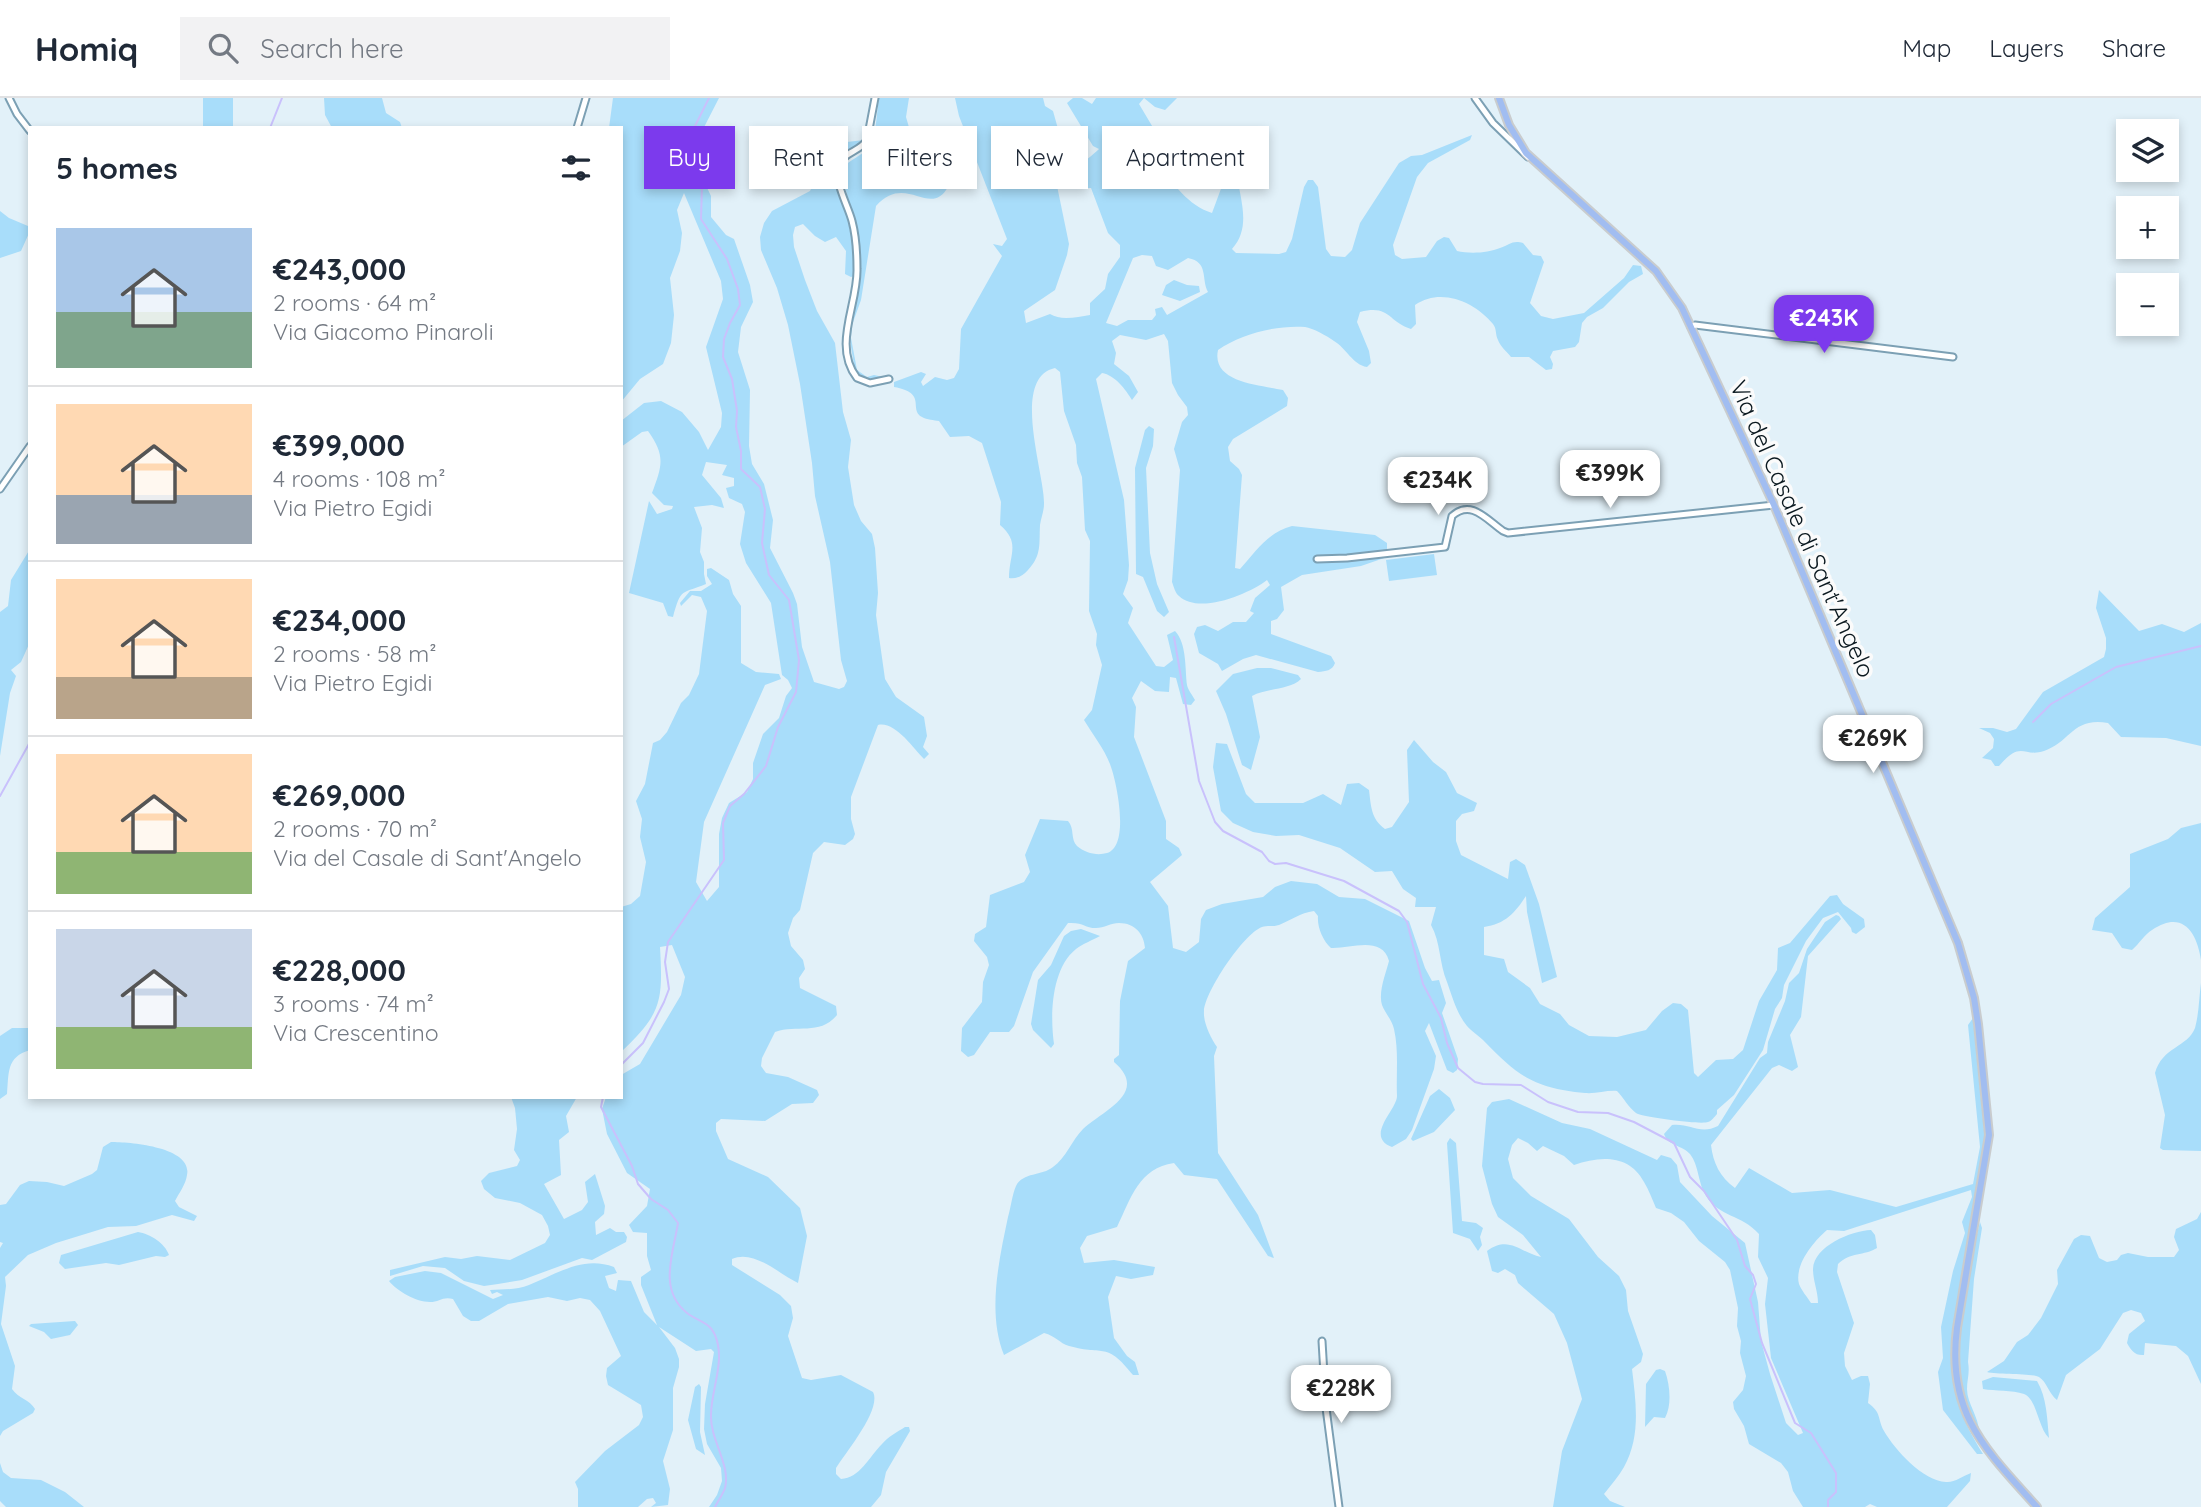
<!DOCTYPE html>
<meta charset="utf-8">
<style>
:root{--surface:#fff;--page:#f2f2f3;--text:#1f2937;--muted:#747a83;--line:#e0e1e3;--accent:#7c3aed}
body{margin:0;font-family:Quicksand,sans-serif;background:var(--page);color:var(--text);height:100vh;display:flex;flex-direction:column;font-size:26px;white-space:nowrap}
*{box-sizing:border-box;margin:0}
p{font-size:23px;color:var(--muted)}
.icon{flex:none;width:38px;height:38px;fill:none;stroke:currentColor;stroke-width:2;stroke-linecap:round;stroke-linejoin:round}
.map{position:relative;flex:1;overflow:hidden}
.side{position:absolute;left:28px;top:28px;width:595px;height:973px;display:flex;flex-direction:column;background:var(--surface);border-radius:0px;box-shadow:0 4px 10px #0003}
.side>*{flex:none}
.hud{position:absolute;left:644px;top:28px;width:665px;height:63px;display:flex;gap:14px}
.controls{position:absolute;left:2116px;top:21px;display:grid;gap:14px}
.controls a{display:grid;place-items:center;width:63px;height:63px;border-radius:0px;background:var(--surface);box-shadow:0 4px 10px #0003;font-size:35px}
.price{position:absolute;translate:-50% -60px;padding:0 16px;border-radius:14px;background:#fff;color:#222;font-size:23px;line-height:46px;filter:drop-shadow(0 2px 4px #0008)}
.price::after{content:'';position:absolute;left:50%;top:42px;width:21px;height:16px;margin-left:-10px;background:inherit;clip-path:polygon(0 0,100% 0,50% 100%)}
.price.on{background:var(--accent);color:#fff}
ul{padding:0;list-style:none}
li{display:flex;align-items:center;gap:21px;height:175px;padding:0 28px}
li+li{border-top:2px solid var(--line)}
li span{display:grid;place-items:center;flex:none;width:196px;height:140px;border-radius:0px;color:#555}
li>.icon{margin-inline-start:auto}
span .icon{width:84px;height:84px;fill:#fffc;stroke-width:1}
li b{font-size:30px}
h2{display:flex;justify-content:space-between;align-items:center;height:84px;padding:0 28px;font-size:30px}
.tag{padding:0 24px;border-radius:0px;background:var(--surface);box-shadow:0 4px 10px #0003;font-size:24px;line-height:63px}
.tag.on{background:var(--accent);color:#fff}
header{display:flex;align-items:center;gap:42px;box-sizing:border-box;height:98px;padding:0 35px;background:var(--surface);border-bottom:2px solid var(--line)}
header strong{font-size:33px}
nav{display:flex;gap:38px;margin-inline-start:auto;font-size:24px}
.search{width:490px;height:63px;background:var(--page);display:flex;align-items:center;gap:18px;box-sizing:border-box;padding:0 24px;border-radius:0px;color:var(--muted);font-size:26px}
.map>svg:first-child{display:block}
</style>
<header>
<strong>Homiq</strong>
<div class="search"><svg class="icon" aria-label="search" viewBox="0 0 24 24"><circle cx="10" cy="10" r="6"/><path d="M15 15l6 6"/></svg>Search here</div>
<nav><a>Map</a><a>Layers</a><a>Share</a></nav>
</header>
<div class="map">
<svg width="2201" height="1409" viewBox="0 0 2201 1409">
<rect width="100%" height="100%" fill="#e2f1f9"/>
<path fill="#a8ddfa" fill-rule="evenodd" d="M 203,0 L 233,0 L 233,30 L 203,30 Z
M 324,0 L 382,0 L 386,15 L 400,24 L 402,30 L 332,30 L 325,17 Z
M 613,0 L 719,0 L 698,41 L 695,58 L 697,69 L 711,98 L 711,119 L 726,137 L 734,141 L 750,187 L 753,204 L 741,229 L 738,254 L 750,292 L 749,348 L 752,366 L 764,386 L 773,422 L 770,450 L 793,495 L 797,506 L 802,549 L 814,584 L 839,591 L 844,589 L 847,583 L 841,562 L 830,464 L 815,398 L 812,365 L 800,286 L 788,227 L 777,190 L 761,152 L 760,139 L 764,125 L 772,113 L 810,93 L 827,59 L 847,44 L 864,42 L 863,46 L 836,68 L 854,151 L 854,178 L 851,179 L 845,176 L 846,153 L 836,139 L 825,144 L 815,138 L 803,126 L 795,129 L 793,137 L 794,149 L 805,182 L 817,213 L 835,245 L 843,314 L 851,342 L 848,369 L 854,407 L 861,423 L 872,436 L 875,450 L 878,495 L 876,517 L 885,581 L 896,599 L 924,619 L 927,638 L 923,649 L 929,656 L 924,661 C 913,650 895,623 878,627 L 851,699 L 851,721 L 855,736 L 853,741 L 845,747 L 824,744 L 813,755 L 800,812 L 793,820 L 788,835 L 791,848 L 803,862 L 805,871 L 799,880 L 800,890 L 836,908 L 837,917 C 820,938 797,926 775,934 L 762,960 L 761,968 L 766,975 L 788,979 L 817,992 L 819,997 L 813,1005 L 792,1006 L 765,1023 L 721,1021 L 716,1025 L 716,1033 L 728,1061 L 768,1079 L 800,1110 L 807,1138 L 798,1185 C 779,1176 754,1151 732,1161 L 732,1167 L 780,1197 L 791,1208 L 793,1220 L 788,1238 L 802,1280 L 811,1282 L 841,1277 L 873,1294 C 882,1311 846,1354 836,1370 L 836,1376 L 841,1381 C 860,1380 869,1359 882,1346 C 888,1339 897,1334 905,1329 L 909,1329 L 910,1333 L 886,1374 L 881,1397 L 871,1409 L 709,1409 L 717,1397 L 722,1383 L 721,1370 L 707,1346 L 704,1331 L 705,1306 L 714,1254 L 711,1251 L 696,1253 L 659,1229 L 675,1250 L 679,1261 L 679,1269 L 673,1290 L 673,1332 L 663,1363 L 670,1391 L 668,1407 L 651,1409 L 656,1405 L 653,1400 L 647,1401 L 638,1409 L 578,1409 L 578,1391 L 575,1384 L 605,1353 L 639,1327 L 643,1319 L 641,1307 L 608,1287 L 606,1278 L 607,1270 L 621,1258 L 600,1213 L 590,1202 L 580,1200 L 567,1203 L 548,1199 L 508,1206 L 479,1223 L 471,1223 L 463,1218 L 453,1201 C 443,1198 439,1204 430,1204 C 416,1204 397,1193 389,1183 L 395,1179 L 425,1173 L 441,1175 L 493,1201 L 503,1197 L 497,1194 L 492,1196 L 490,1192 C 503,1191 517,1192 529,1187 C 557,1176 583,1157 614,1169 L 617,1175 L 605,1178 L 609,1190 L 616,1193 L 618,1182 L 631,1183 L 644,1214 L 657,1227 L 641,1187 L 641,1179 L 651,1172 L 647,1158 L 647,1135 L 633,1134 L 629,1127 L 647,1108 L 650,1091 L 627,1075 L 607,1036 L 602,1011 L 606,999 L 621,999 L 621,977 L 640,966 L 681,897 L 685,879 L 672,847 L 660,849 C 663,904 662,915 621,954 L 621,809 L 631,806 L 640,798 L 646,764 L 640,739 L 642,721 L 636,703 L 645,686 L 653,645 L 660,642 L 667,634 L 681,605 L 689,597 L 699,576 L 707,513 L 701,499 L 692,497 L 681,508 L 680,505 L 690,493 L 701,493 L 712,486 L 707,478 L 707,471 L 711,470 L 729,482 L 733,496 L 741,508 L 741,565 L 756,574 L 779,576 L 781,581 L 765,587 L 704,724 L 696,784 L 707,803 L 719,789 L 719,736 L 722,720 L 729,705 L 747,694 L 753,681 L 753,665 L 763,636 L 779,620 L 786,598 L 792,590 L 788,582 L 782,577 L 771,505 L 746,465 L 740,446 L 745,414 L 742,406 L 729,400 L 726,390 L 734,388 L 734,380 L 722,377 L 727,367 L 706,364 L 702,377 L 721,400 L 724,410 L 712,407 L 694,409 L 702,430 L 700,454 L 704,464 L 704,476 L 706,486 C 682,496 681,489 673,519 L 668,518 L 663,505 L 629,495 L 649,403 L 657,416 L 672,411 L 673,408 L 664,407 L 652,395 C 662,368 666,358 648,333 L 642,334 L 621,349 L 621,323 L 644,305 L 661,303 L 682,314 L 699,334 L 708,352 L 721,329 L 722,315 L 706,249 L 723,201 L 721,183 L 684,95 L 677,112 L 682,135 L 680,153 L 670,180 L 674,217 L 671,245 L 663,266 L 640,281 L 621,304 L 621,30 L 609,30 Z
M 879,0 L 909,0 L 906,19 L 913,43 L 944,70 L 948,89 C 930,121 906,74 876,108 L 861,202 L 852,227 L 851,240 L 857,272 L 867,279 L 874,277 L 883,279 L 874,283 L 862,281 L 855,273 L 848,231 L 857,193 L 853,122 L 842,76 L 842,70 C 850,62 862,57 869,50 C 876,42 877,11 879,0 Z
M 955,0 L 1043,0 L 1045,8 L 1053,13 L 1067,63 C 1080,70 1090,59 1099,51 L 1093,48 L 1067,5 L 1073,0 L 1082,0 L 1092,6 L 1096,0 L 1177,0 L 1165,12 L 1155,9 L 1144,0 L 1139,6 L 1164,48 L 1165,53 L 1158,68 C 1175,86 1187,107 1212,115 L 1222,88 L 1233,77 L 1237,78 C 1241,104 1251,130 1232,151 L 1236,155 L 1279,156 L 1286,154 L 1292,141 L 1304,89 L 1308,82 L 1313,82 L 1318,89 L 1326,151 L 1331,158 L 1345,159 L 1352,152 L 1360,125 L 1399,65 L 1411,58 L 1422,57 L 1472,37 L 1470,42 L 1428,65 L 1417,79 L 1393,147 L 1395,157 L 1402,161 L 1426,159 L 1437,143 L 1444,139 L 1449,140 L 1457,153 C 1470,156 1488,155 1500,150 C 1510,147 1512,142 1523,145 L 1533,157 L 1541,158 L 1544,164 L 1530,205 L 1541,218 L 1553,221 L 1584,215 L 1624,180 L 1633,167 L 1641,168 L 1643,176 L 1629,184 L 1603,210 L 1587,219 L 1582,225 L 1579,244 L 1575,249 L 1553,253 L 1550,259 L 1553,266 L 1552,271 L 1546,272 L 1529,259 L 1511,259 C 1507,254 1500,248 1498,242 C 1495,236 1497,231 1493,226 C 1475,204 1441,189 1415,207 L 1416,226 L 1411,231 C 1388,224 1390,206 1360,214 L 1357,224 L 1369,253 L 1371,265 L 1367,269 C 1353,267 1346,250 1334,243 C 1327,238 1313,230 1305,229 C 1276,227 1241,236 1218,252 C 1211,285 1260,287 1283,292 L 1288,300 L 1287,308 L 1233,341 L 1228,349 L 1230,363 L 1239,371 L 1242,377 L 1235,470 L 1240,471 C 1256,453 1268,434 1292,428 L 1375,437 L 1387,445 L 1387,459 L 1361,468 L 1302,477 L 1281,489 L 1284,512 L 1277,521 L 1271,523 L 1271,536 L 1331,558 L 1335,565 C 1332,573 1326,573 1318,574 L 1256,557 L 1243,561 L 1222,573 L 1218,566 L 1199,555 L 1194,536 L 1197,529 L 1205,527 L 1218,533 L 1233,524 L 1246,524 L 1254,515 L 1250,513 L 1255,500 L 1270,487 L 1267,482 C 1249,496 1199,517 1179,498 C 1175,495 1174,489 1172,484 L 1180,372 L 1174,351 L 1182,324 L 1188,317 L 1187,309 L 1178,297 L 1172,285 L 1168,243 L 1164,236 L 1146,242 L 1120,237 L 1112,243 L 1116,255 L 1114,266 L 1129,278 L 1138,294 L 1132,302 C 1126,292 1115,277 1102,275 L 1096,281 L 1124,402 L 1129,467 L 1128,482 L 1123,496 L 1133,510 L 1128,525 L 1156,568 L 1164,569 L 1173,562 L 1167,537 L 1175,533 C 1187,545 1185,572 1187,587 C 1188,592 1193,598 1195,602 L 1191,607 L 1183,606 L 1176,580 L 1170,579 L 1169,594 L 1155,593 L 1141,583 L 1132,600 L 1136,609 L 1134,639 L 1166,723 L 1166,741 L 1179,750 L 1182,757 L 1150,784 L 1168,808 L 1173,850 L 1186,854 L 1199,844 L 1201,821 L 1206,812 L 1222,806 L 1263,799 L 1275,789 L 1291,783 L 1317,786 L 1339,799 L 1365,801 L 1409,823 L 1425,870 L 1432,883 L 1439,882 L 1446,905 L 1442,915 L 1458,961 L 1457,972 L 1453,975 L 1447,972 L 1429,925 L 1425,933 L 1436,958 L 1434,971 L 1412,1032 L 1406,1041 L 1392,1049 C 1364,1038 1397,1012 1397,998 C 1396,976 1399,953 1394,931 C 1392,922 1385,915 1382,907 C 1378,894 1386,875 1389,863 C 1382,837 1350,851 1331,850 C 1323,843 1317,829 1318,818 L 1314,813 C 1300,815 1291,822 1279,827 C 1273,829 1267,827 1262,829 C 1243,836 1205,894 1204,913 C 1203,925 1211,940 1217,949 L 1214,958 L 1218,1055 L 1258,1117 L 1274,1160 L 1268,1158 L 1217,1081 L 1184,1077 L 1174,1065 C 1139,1070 1131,1100 1117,1129 L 1087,1138 L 1080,1150 L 1084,1165 L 1114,1162 L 1155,1169 L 1153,1177 L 1131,1181 L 1116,1178 L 1108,1199 L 1114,1240 L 1127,1258 L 1135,1264 L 1139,1277 L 1133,1277 C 1106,1243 1105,1258 1069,1248 C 1059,1245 1056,1238 1044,1235 L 1004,1257 C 987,1215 999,1162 1008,1119 C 1011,1109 1012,1097 1016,1088 C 1023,1074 1042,1078 1053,1069 C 1066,1060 1072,1042 1083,1031 C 1102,1013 1150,995 1114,964 L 1114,961 L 1119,957 L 1120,903 L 1128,863 L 1145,850 C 1144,836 1135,825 1119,825 C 1111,825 1104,830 1096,830 C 1084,830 1084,824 1068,825 L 1033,874 L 1014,928 L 1009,934 L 990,934 L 974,957 L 968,959 L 961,953 L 962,930 L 982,904 L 983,884 L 989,867 L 987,859 L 974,843 L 975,836 L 986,829 L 990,797 L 1024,784 L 1030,774 L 1025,757 L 1040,721 L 1068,723 C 1075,731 1070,741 1077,748 C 1085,755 1097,758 1107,755 C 1130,748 1117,686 1111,669 C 1106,653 1093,637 1084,622 L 1092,612 L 1102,567 L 1096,547 L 1097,536 L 1089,513 L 1090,443 L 1085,432 L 1082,379 L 1077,365 L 1076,347 L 1064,313 L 1060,274 L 1055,270 C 1010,280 1045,376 1044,406 C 1044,413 1041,420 1040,427 C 1039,446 1042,457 1028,472 C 1023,478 1017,481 1009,480 C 1009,456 1021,445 1000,427 L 1001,404 L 982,345 L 969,338 L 950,339 L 939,323 C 934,322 927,322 922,319 C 908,311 928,295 894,289 L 894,284 L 921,274 L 926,276 L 921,284 L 923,288 L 935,279 L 947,282 L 954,280 L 959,271 L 961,231 L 1002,158 L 993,146 L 1002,148 L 1007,141 L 959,18 ZM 1059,76 L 1077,90 L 1091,90 L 1108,135 L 1120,147 L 1120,159 L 1108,176 L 1105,191 L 1090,205 L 1090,217 C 1077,219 1061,223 1050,216 L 1026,225 L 1024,213 L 1055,192 L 1067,157 L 1069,146 L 1056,83 ZM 1142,157 L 1152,158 L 1156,168 L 1168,172 L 1188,160 C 1209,164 1201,181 1208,194 L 1167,217 L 1162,209 L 1155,211 L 1156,217 L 1152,222 L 1128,222 L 1117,228 L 1106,225 L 1133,160 Z
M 0,113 L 9,120 L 28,128 L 30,133 L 21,153 L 0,160 Z
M 1174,182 L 1187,187 L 1199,188 L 1200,194 L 1180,203 L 1162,197 L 1166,187 Z
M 1149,328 L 1154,331 L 1153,348 L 1146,370 L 1150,455 L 1157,486 L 1169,514 L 1164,519 L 1157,513 L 1143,479 L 1136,476 L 1135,370 L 1145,332 Z
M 30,451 L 30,544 L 21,564 L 11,572 L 16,578 L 10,595 L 0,658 L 0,514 L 8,508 L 11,482 Z
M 1434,456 L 1437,477 L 1389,483 L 1386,462 Z
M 2099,492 L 2139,533 L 2162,526 L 2184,534 L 2201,525 L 2201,648 L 2166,640 L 2121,639 L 2108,625 C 2072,619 2071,644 2044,653 C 2023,660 2022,641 1999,668 L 1995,668 L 1991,662 L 1982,660 L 1993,650 L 1994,641 L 1990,635 L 1979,630 L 1993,630 L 2007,634 L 2016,631 L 2043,594 L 2104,559 L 2106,551 L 2106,540 L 2096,510 Z
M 1257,570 L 1271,570 L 1298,577 L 1301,581 C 1290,592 1267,590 1252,598 L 1260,639 L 1251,672 L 1242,667 L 1226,616 L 1216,593 L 1233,576 Z
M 1414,642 L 1433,664 L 1446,674 L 1457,695 L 1477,705 L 1474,713 L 1462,716 L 1456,723 L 1456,743 L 1461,757 L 1508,781 L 1510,764 L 1516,761 L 1525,767 L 1539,806 L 1557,879 L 1542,885 L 1527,814 L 1526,798 C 1515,815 1505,826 1484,829 L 1484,857 L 1504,861 L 1508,874 L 1530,890 L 1540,906 L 1560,916 L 1569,927 L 1589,938 L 1617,939 L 1646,932 L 1662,913 L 1673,905 L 1681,906 L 1688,912 L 1694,975 L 1698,979 L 1716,962 L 1733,961 L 1743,952 L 1759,903 L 1777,872 L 1778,850 L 1790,845 L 1830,798 L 1837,797 L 1843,806 L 1864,821 L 1865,829 L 1856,836 L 1852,834 L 1851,830 L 1838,814 L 1823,820 L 1806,843 L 1784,887 L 1782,900 L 1775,911 L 1763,952 L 1734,997 L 1717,1012 L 1717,1016 C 1714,1019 1712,1023 1708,1024 C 1701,1027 1642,1019 1636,1015 C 1629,1010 1623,999 1617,993 C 1607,992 1596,996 1585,995 C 1533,990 1518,978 1483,942 C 1478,937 1471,933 1467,928 C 1457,916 1452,898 1447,884 C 1439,865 1441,845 1431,827 L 1436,809 L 1415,809 L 1416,800 L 1403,791 L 1392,773 L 1375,774 L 1340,750 L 1299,737 L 1276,738 L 1253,734 L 1233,725 L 1221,713 L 1213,669 L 1216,645 L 1227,646 L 1246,696 L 1255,705 L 1303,705 L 1323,696 L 1341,707 L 1347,686 L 1359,685 L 1369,692 C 1371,708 1371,721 1385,731 L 1392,729 L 1409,704 L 1407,652 Z
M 2201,725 L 2201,862 C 2197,835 2183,811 2152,832 C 2145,836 2139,846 2132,852 L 2122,850 L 2112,835 L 2092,832 L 2095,820 L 2130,789 L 2130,756 L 2168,741 L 2181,730 Z
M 1836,817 L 1839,818 L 1841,821 L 1808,858 L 1801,919 L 1790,937 L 1798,969 L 1792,973 L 1779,967 L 1772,970 L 1711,1047 C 1713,1065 1720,1079 1735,1090 L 1749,1070 L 1792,1095 L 1830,1092 L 1896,1109 L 1973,1086 L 1980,1049 L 1968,927 L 1973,920 L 1985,1042 L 1951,1256 C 1951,1296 1962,1322 1983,1356 L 1977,1356 L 1943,1312 L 1938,1274 L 1943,1260 L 1941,1229 L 1953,1173 L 1965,1135 L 1962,1124 L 1972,1099 L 1971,1092 L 1844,1133 L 1827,1132 C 1814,1143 1794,1167 1799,1186 C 1801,1192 1808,1200 1811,1205 L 1818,1205 C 1818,1193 1813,1183 1813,1171 C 1814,1148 1851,1133 1871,1132 L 1875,1137 L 1877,1150 C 1864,1158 1850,1154 1838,1166 L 1837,1174 L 1854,1225 L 1844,1255 L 1845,1268 L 1852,1282 L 1861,1278 L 1868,1278 L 1870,1286 L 1868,1305 C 1882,1315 1877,1320 1884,1333 C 1895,1352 1923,1383 1946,1384 C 1954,1385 1963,1378 1971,1375 L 1970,1383 L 1947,1409 L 1877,1409 L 1870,1406 L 1865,1409 L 1803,1409 L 1793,1393 L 1788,1374 L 1781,1365 L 1749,1346 L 1744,1328 L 1734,1311 L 1733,1304 L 1743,1292 L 1746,1278 L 1740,1255 L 1741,1243 L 1737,1228 L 1738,1210 L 1730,1172 L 1725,1164 L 1699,1143 L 1684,1124 L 1671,1115 L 1656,1110 C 1652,1101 1649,1092 1644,1084 C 1629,1056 1600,1058 1574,1067 L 1564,1058 L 1543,1048 L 1537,1053 L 1528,1045 L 1518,1040 L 1512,1047 L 1508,1061 L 1513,1080 L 1531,1098 L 1569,1121 L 1598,1159 L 1619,1178 L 1626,1192 L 1628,1213 L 1643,1256 L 1641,1264 L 1632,1271 C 1636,1305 1641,1338 1624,1369 C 1619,1378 1611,1387 1604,1396 L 1610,1403 L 1625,1409 L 1553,1409 L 1562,1353 L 1582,1301 L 1567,1245 L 1554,1216 L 1518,1185 L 1515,1177 L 1505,1171 L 1498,1175 L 1492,1173 L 1487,1153 C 1509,1137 1519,1154 1541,1159 L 1523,1137 L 1498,1119 L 1492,1106 L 1482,1068 L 1487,1010 L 1492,1004 L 1509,1001 L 1562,1025 L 1590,1031 L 1657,1062 L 1661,1057 L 1671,1060 L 1677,1067 L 1680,1084 L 1712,1118 L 1745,1145 L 1758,1204 L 1761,1243 L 1770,1276 L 1786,1325 L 1798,1337 L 1803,1335 L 1771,1260 L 1765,1206 L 1768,1180 L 1758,1159 L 1759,1136 C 1741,1116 1719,1119 1706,1098 C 1698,1086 1699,1067 1690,1056 C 1682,1047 1668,1048 1664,1036 L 1672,1027 C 1690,1025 1700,1037 1718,1028 L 1760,960 L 1767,955 L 1768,944 L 1785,903 L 1789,885 L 1799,875 L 1807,851 L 1825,824 Z
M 1081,831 L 1100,838 C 1093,842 1082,846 1076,851 C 1051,871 1050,918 1054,946 L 1051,950 L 1033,932 L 1031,926 L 1038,882 L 1051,867 L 1064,838 L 1071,833 Z
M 2201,885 L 2201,1053 L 2163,1052 L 2160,1050 L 2165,1017 L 2155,975 C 2162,949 2188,949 2195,930 C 2199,916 2199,899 2201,885 Z
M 12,930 L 30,930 L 30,952 C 6,959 9,975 7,996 L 0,1001 L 0,938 Z
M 1439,991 L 1450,1000 L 1455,1012 L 1434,1034 L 1413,1043 L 1411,1041 L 1430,998 Z
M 511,999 L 577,999 L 566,1018 L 569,1034 L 559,1042 L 561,1077 L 544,1086 L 564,1121 L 582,1112 L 588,1104 L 585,1084 L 595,1076 L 605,1108 L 604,1116 L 595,1124 L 596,1137 L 610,1130 L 616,1134 L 624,1134 L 627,1139 L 626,1144 L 592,1162 L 582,1160 L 522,1182 L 498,1186 L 484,1188 L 464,1183 L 445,1170 L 423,1168 L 390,1178 L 390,1172 L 445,1159 L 461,1161 L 477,1158 L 510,1162 L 545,1145 L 550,1137 L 548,1128 L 542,1117 L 520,1105 L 495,1100 L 484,1091 L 481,1083 L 489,1075 L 517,1068 L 520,1062 L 514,1052 L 517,1031 L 515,1010 Z
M 1450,1040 L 1456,1045 L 1462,1123 L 1476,1125 L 1483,1130 L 1480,1139 L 1482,1147 L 1478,1153 L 1470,1141 L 1453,1135 L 1447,1045 Z
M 111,1044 C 130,1044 193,1049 187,1077 C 186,1086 179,1095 175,1103 L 179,1109 L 197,1118 L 194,1123 L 172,1117 L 136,1128 L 108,1129 L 56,1145 L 28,1157 L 5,1179 L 6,1188 L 1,1226 L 15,1268 L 12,1291 C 18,1300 30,1302 35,1311 L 33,1315 L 3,1333 L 0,1338 L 0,1150 L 3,1145 L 0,1144 L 0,1107 L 6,1106 L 20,1087 L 29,1083 L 47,1084 L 64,1088 L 92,1076 L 97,1072 L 103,1049 Z
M 2201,1114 L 2201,1286 L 2188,1258 L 2176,1248 L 2145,1245 L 2144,1257 C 2135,1258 2131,1252 2127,1245 L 2129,1236 L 2145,1223 L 2141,1215 L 2131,1212 L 2123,1215 L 2100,1251 L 2066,1277 L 2057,1302 C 2049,1296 2047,1284 2039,1279 C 2032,1275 1998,1277 1987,1274 L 2004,1263 L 2017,1244 L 2028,1237 L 2041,1220 L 2058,1186 L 2057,1172 L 2074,1141 L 2081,1137 L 2090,1138 L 2099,1160 L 2107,1164 L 2117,1162 L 2121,1157 L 2128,1155 L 2148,1159 L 2174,1159 L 2179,1152 L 2174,1139 L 2176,1131 L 2197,1121 Z
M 1980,1124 L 1982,1130 L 1974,1181 L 1968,1264 C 1970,1275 1967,1282 1967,1291 C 1967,1306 1980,1320 1979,1336 L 1966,1308 L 1957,1276 L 1956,1252 L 1973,1153 Z
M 138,1134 C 150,1136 165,1145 169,1157 L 165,1159 L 156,1158 L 119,1167 L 106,1165 L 65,1171 L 59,1165 L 61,1157 Z
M 75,1223 L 78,1227 L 70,1237 L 51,1241 L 44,1234 L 29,1228 L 31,1226 Z
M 1660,1271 L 1665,1273 C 1670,1287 1672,1307 1665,1320 L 1654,1319 L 1645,1329 L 1646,1286 L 1656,1272 Z
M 1993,1279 L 2037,1283 C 2047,1300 2047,1320 2049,1340 C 2038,1330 2037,1301 2024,1296 C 2012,1292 1995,1293 1983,1291 L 1982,1283 Z
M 699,1286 L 701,1289 L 700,1334 L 705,1357 L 696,1351 L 688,1322 L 695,1289 Z
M 0,1365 L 3,1374 L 11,1380 L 41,1382 L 65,1394 L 84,1409 L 6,1409 L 0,1403 Z"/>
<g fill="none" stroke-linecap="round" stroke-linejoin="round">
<path stroke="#c9c1fc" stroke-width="2" d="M 270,30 L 282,0
M 1174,539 L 1199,683 L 1215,724 L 1223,733 L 1262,754 L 1269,763 L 1275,766 L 1286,765 L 1344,783 L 1399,813 L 1407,824 L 1423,886 L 1441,920 L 1447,945 L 1458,970 L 1475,984 L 1483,986 L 1521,987 L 1548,1004 L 1578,1014 L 1608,1015 L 1634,1024 L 1674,1045 L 1690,1079 L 1704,1093 L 1737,1142 L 1745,1168 L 1753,1177 L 1756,1186 L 1750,1201 L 1762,1245 L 1795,1325 L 1811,1335 L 1836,1375 L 1836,1394 L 1828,1402 L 1828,1409
M 2033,624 L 2051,606 L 2116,569 L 2201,548
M 0,698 L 30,644
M 621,967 L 643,945 L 664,904 L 669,891 L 665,864 L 668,844 L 724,762 L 723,725 L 730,708 L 744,696 L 766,668 L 778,629 L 796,594 L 799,562 L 789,502 L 769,477 L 762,445 L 765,411 L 760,389 L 741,371 L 741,353 L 736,329 L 737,313 L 732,281 L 723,259 L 724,241 L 730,225 L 740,207 L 738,191 L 727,161 L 701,121 L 702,88 L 689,63 L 694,30 L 709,0
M 603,999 L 601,1009 L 632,1068 L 638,1086 L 651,1101 L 668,1112 L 678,1125 C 673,1156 658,1192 687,1215 C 697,1223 710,1224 715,1237 C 726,1263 711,1291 711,1317 C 710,1342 731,1367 725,1390 C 723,1396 718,1403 715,1409"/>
<defs>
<path id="minor" d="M 9,0 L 17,16 L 30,33
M 875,0 L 867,42 C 861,53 844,54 839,66 C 833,83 848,107 852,123 C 856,138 857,155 857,171 C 858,206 832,248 857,280 L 870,285 L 889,281
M 1475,0 L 1493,25 L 1528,59
M 577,30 L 586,0
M 1691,229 L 1695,227 L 1953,259
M 0,391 L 30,348
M 1317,461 L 1347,460 L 1445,449 L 1452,418 C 1471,401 1486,421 1503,433 L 1508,435 L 1774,407
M 1322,1243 L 1326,1310 L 1339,1409"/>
<path id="major" d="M 1499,0 L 1509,27 L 1526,55 L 1656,173 L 1682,210 L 1774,407 L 1958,845 L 1974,900 L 1978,926 L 1989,1037 L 1957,1230 C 1946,1315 1985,1351 2037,1409"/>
</defs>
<use href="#minor" stroke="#7ca0b4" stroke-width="9"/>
<use href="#major" stroke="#c9ccce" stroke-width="10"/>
<use href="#minor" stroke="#fff" stroke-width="5"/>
<use href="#major" stroke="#a1bdf1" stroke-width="6"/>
</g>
<g text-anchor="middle" stroke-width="7" stroke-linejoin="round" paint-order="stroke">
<g font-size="24" fill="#0a181f" stroke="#fbfbfb">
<text transform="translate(1802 431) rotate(66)" y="8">Via del Casale di Sant'Angelo</text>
</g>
</g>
</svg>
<div class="controls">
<a><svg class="icon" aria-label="layers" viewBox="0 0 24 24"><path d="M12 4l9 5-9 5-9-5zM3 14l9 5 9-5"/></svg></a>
<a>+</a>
<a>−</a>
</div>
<b class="price on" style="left:1824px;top:257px">€243K</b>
<b class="price" style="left:1610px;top:412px">€399K</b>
<b class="price" style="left:1438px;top:419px">€234K</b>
<b class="price" style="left:1873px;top:677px">€269K</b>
<b class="price" style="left:1341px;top:1327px">€228K</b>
<div class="hud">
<a class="tag on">Buy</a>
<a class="tag">Rent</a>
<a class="tag">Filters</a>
<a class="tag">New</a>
<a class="tag">Apartment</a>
</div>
<section class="side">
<h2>5 homes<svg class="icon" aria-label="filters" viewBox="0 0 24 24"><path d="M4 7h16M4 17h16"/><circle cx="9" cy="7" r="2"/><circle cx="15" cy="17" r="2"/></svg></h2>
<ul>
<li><span style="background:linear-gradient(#a9c7e8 60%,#7fa58c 0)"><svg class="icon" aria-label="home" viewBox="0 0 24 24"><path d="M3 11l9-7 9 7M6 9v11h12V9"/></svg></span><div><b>€243,000</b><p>2 rooms · 64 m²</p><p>Via Giacomo Pinaroli</p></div></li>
<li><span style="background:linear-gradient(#ffd9b3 65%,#9aa5b1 0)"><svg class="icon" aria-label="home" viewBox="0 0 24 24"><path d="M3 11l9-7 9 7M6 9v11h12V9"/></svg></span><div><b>€399,000</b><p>4 rooms · 108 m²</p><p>Via Pietro Egidi</p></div></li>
<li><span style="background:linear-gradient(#ffd9b3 70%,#b9a48a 0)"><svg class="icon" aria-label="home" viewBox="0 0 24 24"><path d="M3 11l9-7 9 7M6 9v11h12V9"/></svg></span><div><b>€234,000</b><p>2 rooms · 58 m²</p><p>Via Pietro Egidi</p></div></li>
<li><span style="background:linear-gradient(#ffd9b3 70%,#8fb573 0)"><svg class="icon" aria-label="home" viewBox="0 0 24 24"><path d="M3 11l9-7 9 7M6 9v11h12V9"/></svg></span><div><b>€269,000</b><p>2 rooms · 70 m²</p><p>Via del Casale di Sant'Angelo</p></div></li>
<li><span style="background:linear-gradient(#c9d6e8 70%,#8fb573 0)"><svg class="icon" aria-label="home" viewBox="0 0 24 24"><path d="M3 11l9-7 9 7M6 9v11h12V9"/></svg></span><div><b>€228,000</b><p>3 rooms · 74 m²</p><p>Via Crescentino</p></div></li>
</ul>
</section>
</div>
